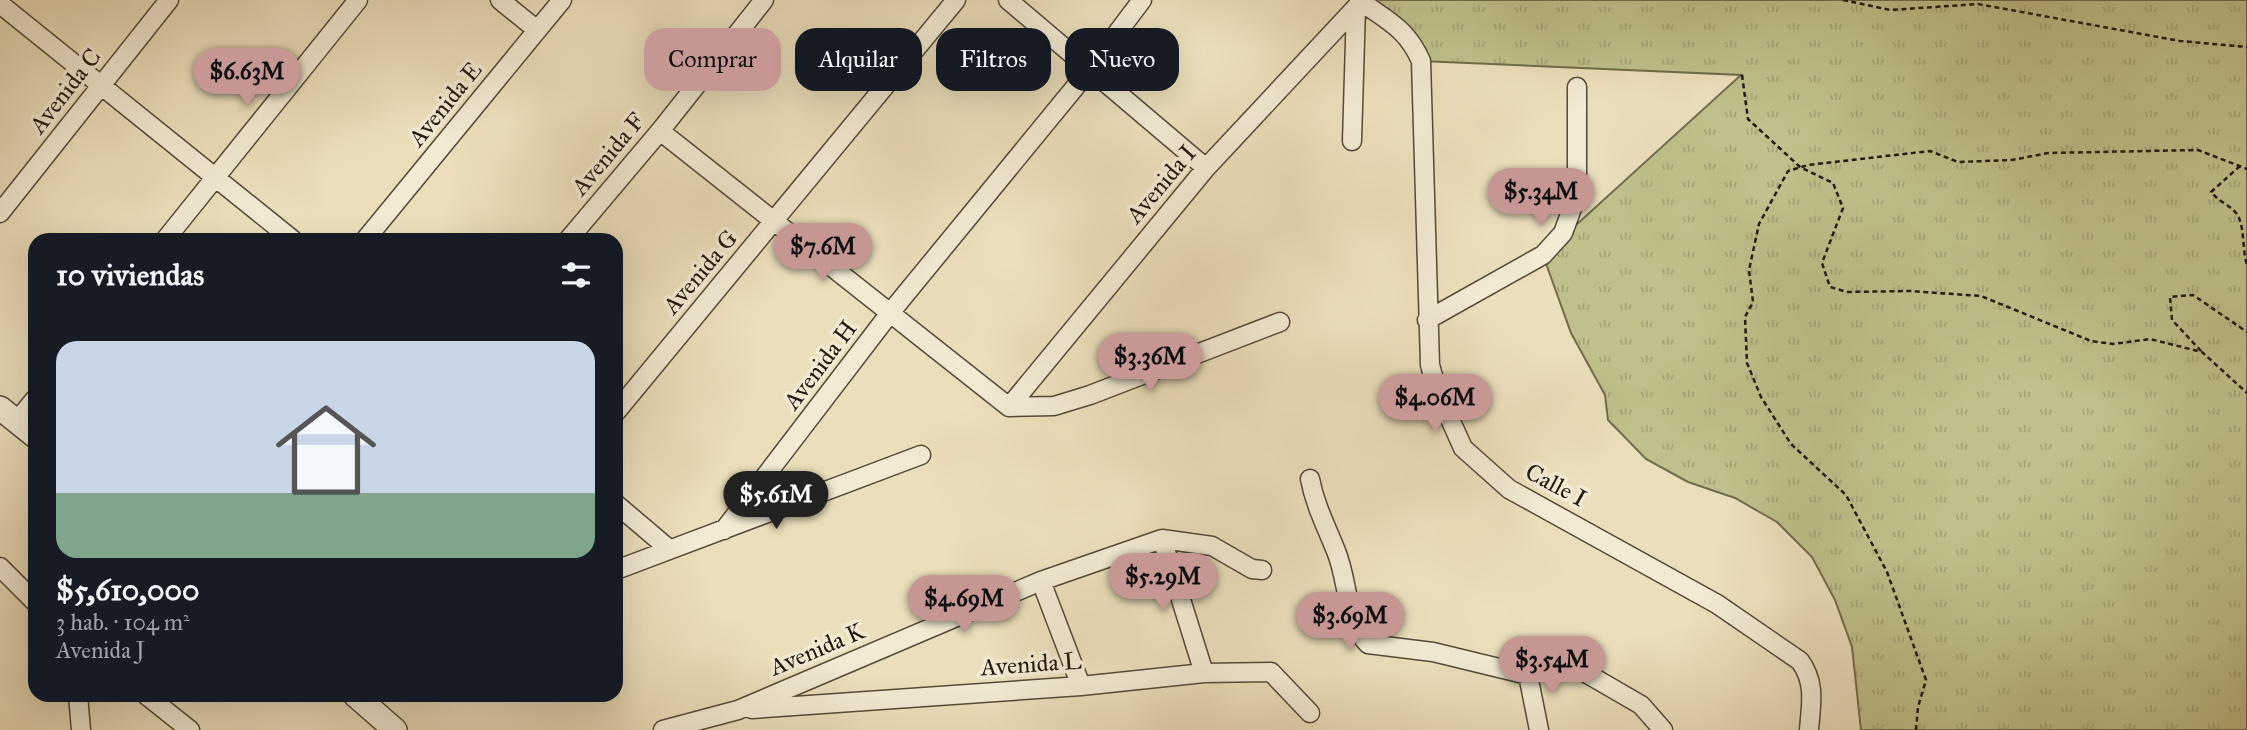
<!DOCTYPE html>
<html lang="es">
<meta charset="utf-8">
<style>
:root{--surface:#171b24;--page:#20242c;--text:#f1f3f6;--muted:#9ea1a6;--accent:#c59692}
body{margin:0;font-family:"IM FELL Great Primer",serif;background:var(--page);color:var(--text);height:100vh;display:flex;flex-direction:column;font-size:26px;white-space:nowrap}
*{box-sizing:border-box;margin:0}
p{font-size:23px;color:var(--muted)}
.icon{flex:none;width:38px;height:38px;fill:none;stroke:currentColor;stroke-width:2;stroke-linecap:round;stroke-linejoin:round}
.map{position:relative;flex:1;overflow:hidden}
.details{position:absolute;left:28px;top:233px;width:595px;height:469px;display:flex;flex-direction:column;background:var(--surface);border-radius:21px;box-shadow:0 7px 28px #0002}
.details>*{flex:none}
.top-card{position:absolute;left:644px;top:28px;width:665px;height:63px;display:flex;gap:14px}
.price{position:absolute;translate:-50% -60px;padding:0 16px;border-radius:24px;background:var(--accent);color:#111;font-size:23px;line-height:46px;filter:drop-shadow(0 2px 4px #0008)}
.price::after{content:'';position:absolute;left:50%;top:42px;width:21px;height:16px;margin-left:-10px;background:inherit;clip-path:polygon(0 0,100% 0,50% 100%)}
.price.active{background:#222;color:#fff}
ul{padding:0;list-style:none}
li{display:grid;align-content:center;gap:14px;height:371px;padding:0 28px}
li span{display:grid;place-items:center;height:217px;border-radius:21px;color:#555}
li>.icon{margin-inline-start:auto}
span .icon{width:126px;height:126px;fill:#fffc;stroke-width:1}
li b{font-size:30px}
h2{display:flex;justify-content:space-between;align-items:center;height:84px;padding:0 28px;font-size:30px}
.pill{padding:0 24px;border-radius:21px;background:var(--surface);box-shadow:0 7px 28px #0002;font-size:24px;line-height:63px}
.pill.active{background:var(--accent);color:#111}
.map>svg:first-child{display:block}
</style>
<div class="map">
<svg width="2247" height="730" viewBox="0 0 2247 730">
<defs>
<pattern id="grass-tufts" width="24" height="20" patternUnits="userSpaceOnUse" patternTransform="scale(1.75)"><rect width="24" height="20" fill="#bfc08b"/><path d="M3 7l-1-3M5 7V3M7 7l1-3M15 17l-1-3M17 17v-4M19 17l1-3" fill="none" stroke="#a4a477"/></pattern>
</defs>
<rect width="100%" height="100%" fill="#ebdfbb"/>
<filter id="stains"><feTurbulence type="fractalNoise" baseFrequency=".00286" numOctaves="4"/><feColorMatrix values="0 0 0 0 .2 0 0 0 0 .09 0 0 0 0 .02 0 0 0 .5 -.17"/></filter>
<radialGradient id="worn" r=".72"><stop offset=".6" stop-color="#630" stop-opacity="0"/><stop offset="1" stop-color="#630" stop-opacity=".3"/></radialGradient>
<path fill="url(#grass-tufts)" stroke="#706c4c" stroke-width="2" d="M 1359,0 L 2247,0 L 2247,730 L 1861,730 L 1852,647 L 1835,600 L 1812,557 L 1777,522 L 1735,498 L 1688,482 L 1646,459 L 1608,420 L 1605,395 L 1571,333 L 1543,255 L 1741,75 L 1421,61 Z"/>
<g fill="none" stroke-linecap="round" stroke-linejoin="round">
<defs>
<path id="minor" d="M 500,0 L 537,30
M 1008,0 L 1206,168
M 1359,0 C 1387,21 1406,27 1421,61 L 1430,365 L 1437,390 L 1463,448 L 1509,489 L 1717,604 L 1800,661 C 1816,683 1811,704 1809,730
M 0,4 L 293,240
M 660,131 L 1009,407
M 1352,141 L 1356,7
M 0,213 L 169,0
M 165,240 L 358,0
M 365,240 L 562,0
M 568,240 L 660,131 L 764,0
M 1427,320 L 1543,255 L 1563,233 L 1574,203 L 1577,182 L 1577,87
M 1009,407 L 1206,168 L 1361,2
M 1009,407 L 1054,406 L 1090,395 L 1280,322
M 616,412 L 956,0
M 17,421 L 35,399
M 1310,479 C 1315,505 1326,526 1336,551 C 1348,579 1346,622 1368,644 L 1433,652 L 1528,675
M 616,504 L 669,549
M 724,530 L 890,313 L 1090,69 L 1142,0
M 1162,539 L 1204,673
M 0,567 L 35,602
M 616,570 L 921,455
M 1041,581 L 1081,686
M 78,695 L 81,730
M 146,695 L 190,730
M 752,709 L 1081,686 L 1204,673 L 1271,672 L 1310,713
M 663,730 L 738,710 L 1041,581 L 1162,539 L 1212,546 L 1252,569 L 1262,570
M 1539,730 L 1528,675 L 1537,660 L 1553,654 L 1641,705 L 1663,730"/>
<path id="tertiary" d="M 0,408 L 35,436
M 355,695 L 395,730"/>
</defs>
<use href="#minor" stroke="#544a38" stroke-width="21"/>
<use href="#tertiary" stroke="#544a38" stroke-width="26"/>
<path stroke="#22180d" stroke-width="2.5" stroke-dasharray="5 3.5" stroke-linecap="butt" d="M 1843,0 L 1890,10 L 1978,4 L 2180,41 L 2247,47
M 1742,75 L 1748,119 L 1800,167 L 1833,183 L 1843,208 L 1822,263 L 1830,287 L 1847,292 L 1910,291 L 1981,296 L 2091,341 L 2113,344 L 2150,339 L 2202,352 L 2247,393
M 2240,166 L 2211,192 C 2219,202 2230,205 2237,214 C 2245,227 2242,250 2247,265
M 2201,351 L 2172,320 L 2170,297 L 2193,295 L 2247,332
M 1916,730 L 1918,707 L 1926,680 L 1887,572 L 1846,495 L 1791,444 L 1761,397 L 1747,363 L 1745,317 L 1753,302 L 1749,270 L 1759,224 L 1788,171 L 1808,165 L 1930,151 L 1958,162 L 2012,160 L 2048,153 L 2198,150 L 2247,169"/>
<use href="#minor" stroke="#f2ead3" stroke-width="18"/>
<use href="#tertiary" stroke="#f2ead3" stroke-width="23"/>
</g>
<g text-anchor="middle" stroke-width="7" stroke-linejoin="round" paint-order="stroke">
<g font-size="24" fill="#22180d" stroke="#f2ead3">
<text transform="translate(65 91) rotate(-52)" y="8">Avenida C</text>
<text transform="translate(445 104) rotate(-51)" y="8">Avenida E</text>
<text transform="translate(608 154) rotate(-50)" y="8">Avenida F</text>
<text transform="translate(1161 184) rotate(-50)" y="8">Avenida I</text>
<text transform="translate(700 272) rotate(-50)" y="8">Avenida G</text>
<text transform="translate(820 365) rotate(-53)" y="8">Avenida H</text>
<text transform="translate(1556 485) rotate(28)" y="8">Calle I</text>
<text transform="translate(817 649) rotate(-23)" y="8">Avenida K</text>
<text transform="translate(1031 664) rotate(-4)" y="8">Avenida L</text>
</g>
</g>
<rect width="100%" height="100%" filter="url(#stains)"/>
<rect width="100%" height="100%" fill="url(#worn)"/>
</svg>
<b class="price" style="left:247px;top:108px">$6.63M</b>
<b class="price" style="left:1541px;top:228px">$5.34M</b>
<b class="price" style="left:823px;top:283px">$7.6M</b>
<b class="price" style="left:1150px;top:393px">$3.36M</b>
<b class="price" style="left:1435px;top:434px">$4.06M</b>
<b class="price active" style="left:776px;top:531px">$5.61M</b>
<b class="price" style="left:1163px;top:613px">$5.29M</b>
<b class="price" style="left:964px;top:635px">$4.69M</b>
<b class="price" style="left:1350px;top:652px">$3.69M</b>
<b class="price" style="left:1552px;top:696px">$3.54M</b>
<div class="top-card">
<a class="pill active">Comprar</a>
<a class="pill">Alquilar</a>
<a class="pill">Filtros</a>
<a class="pill">Nuevo</a>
</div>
<section class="details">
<h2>10 viviendas<svg class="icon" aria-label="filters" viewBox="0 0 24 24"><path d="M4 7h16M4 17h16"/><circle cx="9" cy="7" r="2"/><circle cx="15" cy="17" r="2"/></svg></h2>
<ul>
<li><span style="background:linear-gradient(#c9d6e8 70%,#7fa58c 0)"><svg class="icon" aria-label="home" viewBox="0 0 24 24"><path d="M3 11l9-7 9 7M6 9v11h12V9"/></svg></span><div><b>$5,610,000</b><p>3 hab. · 104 m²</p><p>Avenida J</p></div></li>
</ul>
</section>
</div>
